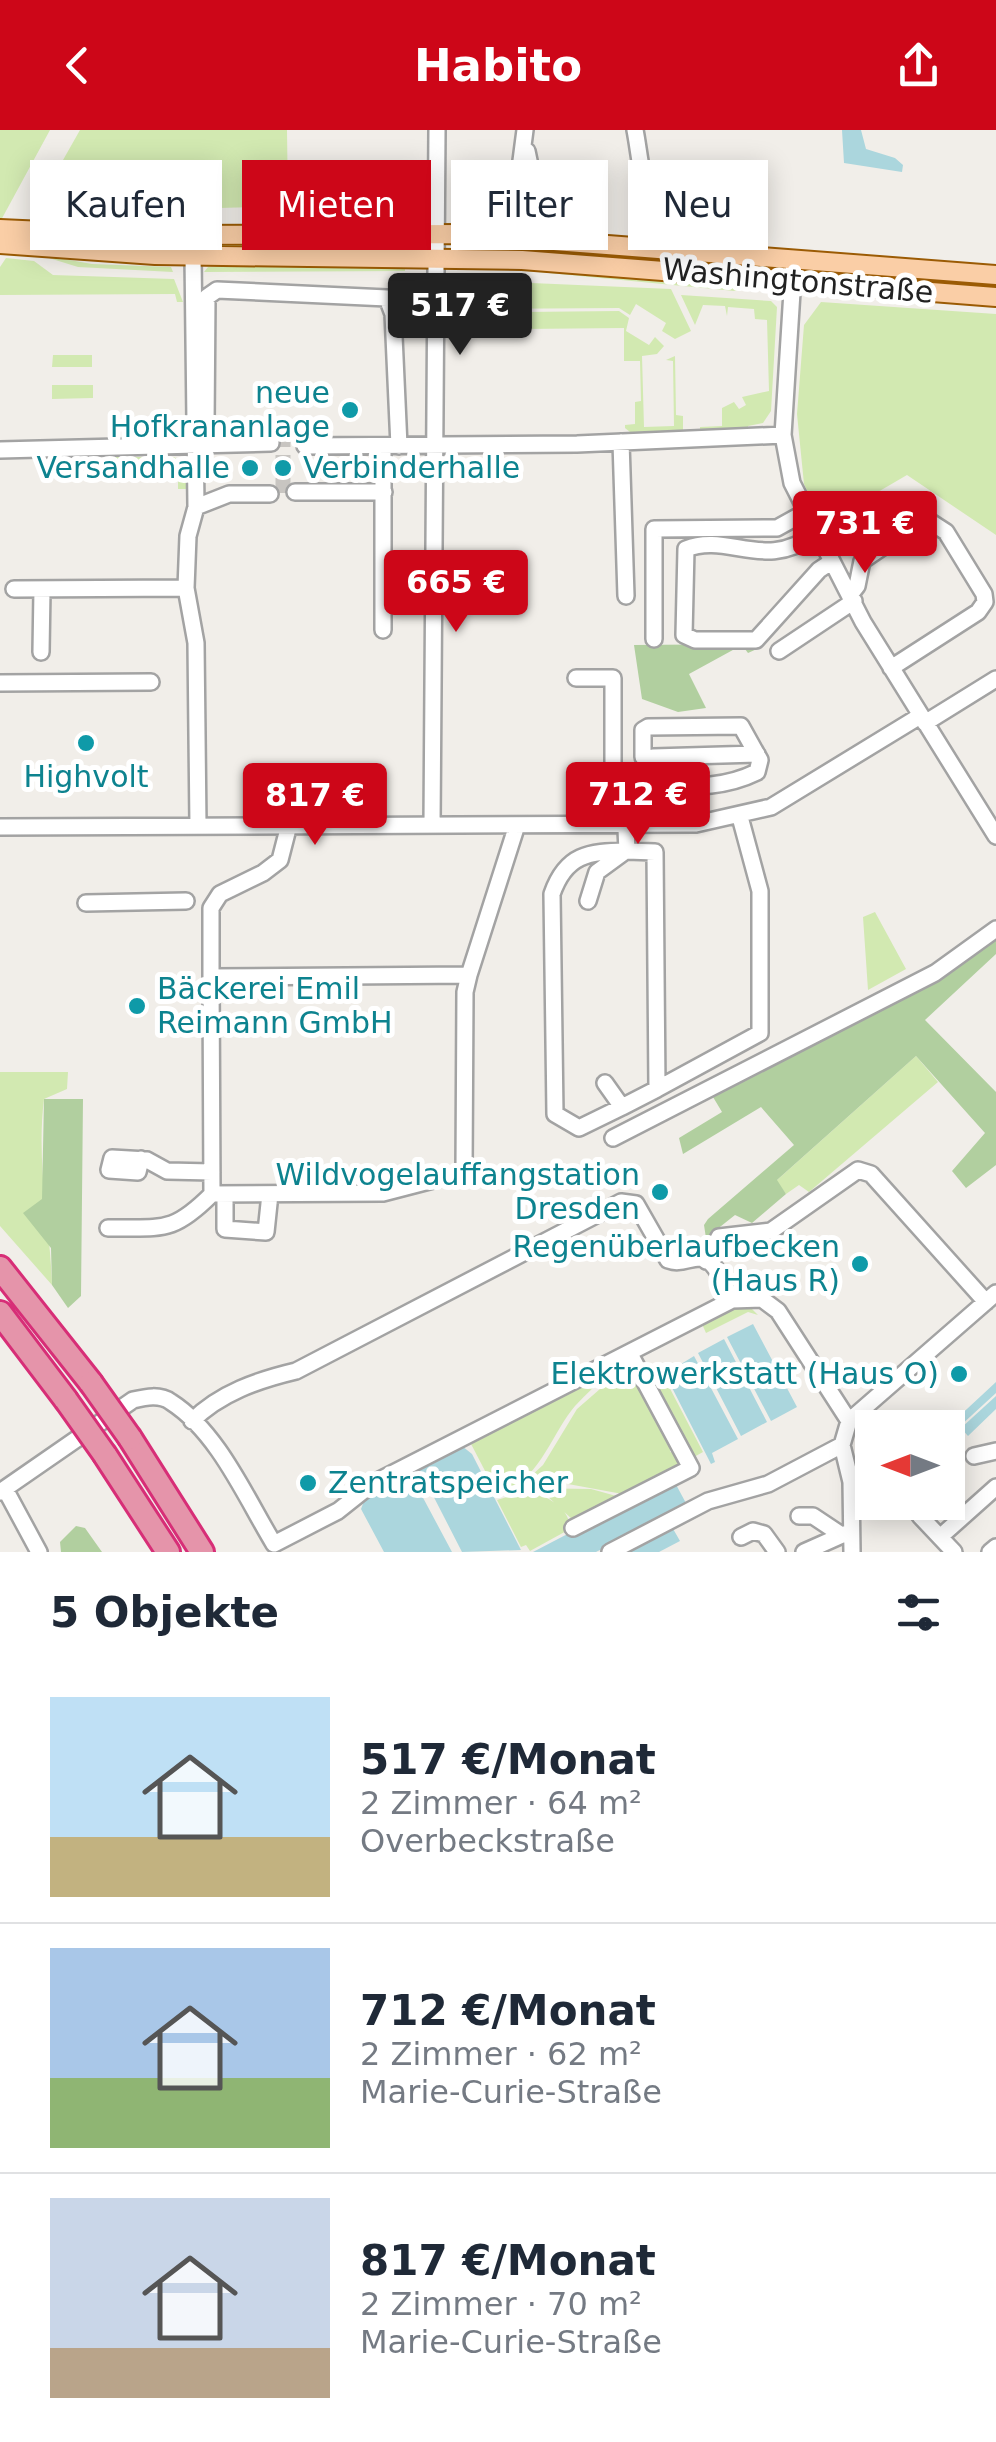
<!DOCTYPE html>
<html lang="de">
<meta charset="utf-8">
<style>
:root{--surface:#fff;--page:#f6f6f7;--text:#1f2937;--muted:#747a83;--line:#e0e1e3;--accent:#cd0618}
body{margin:0;font-family:"DejaVu Sans",sans-serif;background:var(--page);color:var(--text);height:100vh;display:flex;flex-direction:column;font-size:38px;white-space:nowrap}
*{box-sizing:border-box;margin:0}
p{font-size:32px;color:var(--muted)}
.icon{flex:none;width:55px;height:55px;fill:none;stroke:currentColor;stroke-width:2;stroke-linecap:round;stroke-linejoin:round}
.map{position:relative;height:1422px;overflow:hidden}
.details{display:flex;flex-direction:column;background:var(--surface);flex:1}
.details>*{flex:none}
.guide{position:absolute;left:30px;top:30px;width:938px;height:90px;display:flex;gap:20px}
.needle{width:65px;rotate:270deg}
.tools{position:absolute;left:855px;top:1280px;display:grid;gap:20px}
.tools a{display:grid;place-items:center;width:110px;height:110px;border-radius:0px;background:var(--surface);box-shadow:0 5px 25px #0003;font-size:50px}
.price{position:absolute;translate:-50% -85px;padding:0 22px;border-radius:10px;background:var(--accent);color:#fff;font-size:32px;line-height:65px;filter:drop-shadow(0 2px 5px #0008)}
.price::after{content:'';position:absolute;left:50%;top:60px;width:30px;height:22px;margin-left:-15px;background:inherit;clip-path:polygon(0 0,100% 0,50% 100%)}
.price.active{background:#222;color:#fff}
ul{padding:0;list-style:none}
li{display:flex;align-items:center;gap:30px;height:250px;padding:0 50px}
li+li{border-top:2px solid var(--line)}
li span{display:grid;place-items:center;flex:none;width:280px;height:200px;border-radius:0px;color:#555}
li>.icon{margin-inline-start:auto}
span .icon{width:120px;height:120px;fill:#fffc;stroke-width:1}
li b{font-size:42px}
h2{display:flex;justify-content:space-between;align-items:center;height:120px;padding:0 50px;font-size:42px}
.pill{padding:0 35px;border-radius:0px;background:var(--surface);box-shadow:0 5px 25px #0003;font-size:35px;line-height:90px}
.pill.active{background:var(--accent);color:#fff}
header{display:flex;justify-content:space-between;align-items:center;height:130px;padding:0 50px;background:var(--accent);color:#fff;font-size:45px;font-weight:700}
.map>svg:first-child{display:block}
</style>
<header><svg class="icon" aria-label="back" viewBox="0 0 24 24"><path d="M15 5l-7 7 7 7"/></svg>Habito<svg class="icon" aria-label="share" viewBox="0 0 24 24"><path d="M12 15V3M7 8l5-5 5 5M5 13v7h14v-7"/></svg></header>
<div class="map">
<svg width="996" height="1422" viewBox="0 0 996 1422">
<rect width="100%" height="100%" fill="#f1eee9"/>
<path fill="#d2e9b1" d="M 0,0 L 50,0 L 0,92 Z
M 80,0 L 287,0 L 288,76 L 33,83 Z
M 18,107 L 405,108 L 405,114 L 128,119 Z
M 470,116 L 666,126 L 675,135 L 470,122 Z
M 36,124 L 92,134 L 171,137 L 173,142 L 78,137 Z
M 674,126 L 768,134 L 780,142 L 690,137 Z
M 6,128 L 34,131 L 53,145 L 174,149 L 183,172 L 177,172 L 175,164 L 0,165 L 0,137 Z
M 208,137 L 405,137 L 405,141 L 204,142 Z
M 560,139 L 744,158 L 735,161 L 528,141 Z
M 833,144 L 996,151 L 996,161 L 833,148 Z
M 462,150 L 671,159 L 691,201 L 675,209 L 662,201 L 666,193 L 636,174 L 630,185 L 619,178 L 466,179 L 453,174 Z
M 681,165 L 771,171 L 777,177 L 771,281 L 763,293 L 748,296 L 748,301 L 700,302 L 700,297 L 722,296 L 722,278 L 734,272 L 739,279 L 746,275 L 742,267 L 769,261 L 767,190 L 755,189 L 754,179 L 728,177 L 727,186 L 725,176 L 703,175 L 695,195 Z
M 821,172 L 996,184 L 996,405 L 907,345 L 823,394 L 804,354 L 797,284 L 804,195 Z
M 619,181 L 629,188 L 626,201 L 649,215 L 655,207 L 664,216 L 657,224 L 642,226 L 644,297 L 674,296 L 673,231 L 666,230 L 675,226 L 676,285 L 683,286 L 683,301 L 630,302 L 625,298 L 625,295 L 635,294 L 635,272 L 641,271 L 640,231 L 624,231 L 624,198 L 523,199 L 523,182 Z
M 53,225 L 92,225 L 92,237 L 52,237 Z
M 52,255 L 93,255 L 93,268 L 52,269 Z
M 104,327 L 174,327 L 186,335 L 186,359 L 178,359 L 178,340 L 169,333 L 104,333 Z
M 875,782 L 906,839 L 868,860 L 863,787 Z
M 916,926 L 938,952 L 809,1062 L 799,1055 L 786,1064 L 776,1051 Z
M 0,942 L 68,942 L 67,959 L 44,969 C 36,1033 50,1092 52,1155 L 0,1096 Z
M 746,1173 L 758,1185 L 748,1182 L 706,1203 L 702,1194 Z
M 631,1232 L 672,1316 L 670,1322 L 676,1323 L 682,1337 L 650,1355 L 645,1351 L 628,1365 L 568,1354 L 521,1355 L 543,1335 L 577,1279 Z
M 609,1236 L 610,1242 C 598,1253 586,1264 575,1276 C 552,1302 537,1358 496,1362 L 470,1312 Z
M 665,1249 L 703,1322 L 694,1327 L 651,1255 Z
M 521,1358 L 591,1359 L 620,1367 L 574,1391 L 545,1364 Z
M 530,1360 C 548,1368 570,1377 570,1399 L 530,1421 L 526,1415 L 521,1417 L 497,1370 Z"/>
<path fill="#b1cf9f" d="M 756,514 L 759,518 L 748,523 L 742,515 L 689,544 L 706,578 L 678,582 L 642,569 L 634,515 Z
M 996,807 L 996,824 L 925,890 L 996,962 L 996,1035 L 966,1058 L 952,1041 L 985,1003 L 916,926 L 777,1050 L 786,1064 L 752,1093 L 735,1085 L 706,1108 L 704,1095 L 708,1089 L 794,1015 L 761,977 L 683,1024 L 679,1008 L 722,982 L 713,967 Z
M 44,969 L 83,969 L 81,1166 L 68,1178 L 52,1155 L 51,1118 L 23,1083 L 42,1069 Z
M 76,1396 L 85,1398 L 102,1422 L 61,1422 L 60,1412 Z"/>
<path fill="#abd6dd" d="M 842,0 L 861,0 L 866,19 L 895,28 L 903,35 L 902,42 L 844,33 Z
M 753,1194 L 797,1277 L 771,1291 L 727,1207 Z
M 724,1209 L 767,1292 L 741,1306 L 698,1223 Z
M 694,1226 L 738,1309 L 712,1323 L 715,1332 L 711,1334 L 665,1244 Z
M 996,1252 L 996,1263 L 959,1297 L 954,1291 Z
M 996,1266 L 996,1279 L 968,1306 L 961,1298 Z
M 462,1316 L 472,1324 L 521,1420 L 462,1422 L 422,1344 L 413,1349 L 452,1422 L 384,1422 L 361,1379 L 366,1366 Z
M 673,1349 L 687,1375 L 596,1422 L 533,1422 Z
M 672,1397 L 680,1411 L 659,1422 L 623,1422 Z"/>
<g fill="none" stroke-linecap="round" stroke-linejoin="round">
<path stroke="#c8c5c1" stroke-width="15" stroke-dasharray="15 8" stroke-linecap="butt" d="M 283,363 L 283,301"/>
<defs>
<path id="minor" d="M 635,0 C 641,30 643,84 670,104 C 682,112 691,110 703,122
M 490,88 L 519,46 L 525,0
M 524,108 L 528,77 L 536,64 L 527,21
M 193,126 L 196,377 L 188,406 L 186,458 L 196,513 L 198,696
M 794,130 L 783,305 L 792,353 L 863,492 L 996,706
M 621,312 L 626,466
M 221,314 L 206,296 L 207,167 L 217,160 L 387,168 L 393,184 L 399,316
M 305,316 L 577,314 L 783,305
M 383,316 L 383,500
M 0,320 L 271,313
M 295,362 L 384,362
M 196,377 L 229,364 L 270,364
M 815,404 C 765,442 728,402 686,419 L 684,505 L 695,510 L 756,510 L 819,440 L 831,432
M 14,459 L 186,458
M 850,465 L 857,456 L 862,431 L 915,395 L 929,391 L 946,402 L 984,464 L 985,472 L 978,482 L 891,538
M 654,509 L 654,399 L 777,398 L 804,383
M 779,521 L 854,471
M 41,522 L 42,460
M 576,548 L 613,548 L 613,640 L 624,656 L 627,721 L 655,722 L 657,959 L 760,903 L 760,761 L 740,687
M 0,553 L 151,552
M 925,593 L 996,549
M 648,632 L 653,627 L 757,624
M 624,656 C 672,653 712,664 757,642 L 760,630 L 741,596 L 648,597 L 643,600 L 643,627 L 648,632 L 652,655
M 289,695 L 280,730 L 263,743 L 220,764 L 211,778 L 211,847 L 469,845 L 517,695
M 432,695 L 437,0
M 0,697 L 696,694 L 771,677 L 920,586
M 588,771 L 597,742 L 623,723
M 86,773 L 186,771
M 211,847 L 212,1064 L 383,1063 L 464,1042 L 465,862 L 469,845
M 605,953 L 622,977 L 657,959
M 622,977 L 579,998 L 555,984 L 552,764 C 566,724 588,722 627,721
M 613,1008 L 935,843 L 996,799
M 141,1029 L 138,1042 L 109,1040 L 112,1028 L 147,1030 L 167,1041 L 212,1042
M 225,1064 L 225,1099 L 266,1102 L 270,1064
M 108,1098 C 163,1097 172,1104 212,1064
M 706,1131 L 719,1107 L 771,1101 L 858,1040 L 871,1044 L 986,1172
M 192,1291 C 220,1263 258,1250 296,1241 L 621,1072 L 636,1074 L 668,1130 C 681,1135 689,1127 702,1128 C 716,1130 726,1158 732,1170
M 849,1291 L 842,1315 L 851,1352 L 852,1422
M 974,1326 L 996,1321
M 5,1359 L 39,1422
M 0,1362 L 133,1270 C 146,1267 160,1264 171,1272 C 218,1302 246,1368 274,1414 L 338,1381 L 372,1354 L 732,1170 L 762,1169 L 778,1181 L 849,1291 L 996,1163
M 799,1386 L 813,1386 L 840,1404
M 920,1386 L 954,1422
M 573,1398 L 691,1338 L 630,1224
M 741,1407 L 753,1401 L 764,1404 L 777,1422
M 940,1407 L 996,1357
M 610,1422 L 708,1371 L 768,1354 L 842,1315
M 804,1422 L 849,1402
M 990,1422 L 996,1417"/>
<path id="major" d="M 0,99 L 132,105 L 464,104 L 996,145
M 0,114 L 155,125 L 522,130 L 996,167"/>
<path id="highway" d="M 0,1138 L 91,1253
M 0,1183 L 66,1270
M 130,1308 L 202,1422
M 105,1325 L 168,1422"/>
</defs>
<use href="#minor" stroke="#a3a3a3" stroke-width="20"/>
<use href="#major" stroke="#9b5b04" stroke-width="22"/>
<use href="#highway" stroke="#d72e77" stroke-width="28"/>
<use href="#minor" stroke="#fff" stroke-width="15"/>
<use href="#major" stroke="#facea6" stroke-width="18"/>
<use href="#highway" stroke="#e594aa" stroke-width="22"/>
<defs>
<path id="highway-bridge" d="M 91,1253 L 130,1308
M 66,1270 L 105,1325"/>
</defs>
<use href="#highway-bridge" stroke="#d72e77" stroke-width="28" stroke-linecap="butt"/>
<use href="#highway-bridge" stroke="#e594aa" stroke-width="22"/>
</g>
<g fill="#0f9aa8" stroke="#fff" stroke-width="4">
<circle cx="350" cy="280" r="10"/>
<circle cx="250" cy="338" r="10"/>
<circle cx="283" cy="338" r="10"/>
<circle cx="86" cy="613" r="10"/>
<circle cx="137" cy="876" r="10"/>
<circle cx="660" cy="1062" r="10"/>
<circle cx="860" cy="1134" r="10"/>
<circle cx="959" cy="1244" r="10"/>
<circle cx="308" cy="1353" r="10"/>
</g>
<g text-anchor="middle" stroke-width="10" stroke-linejoin="round" paint-order="stroke">
<g font-size="30" fill="#222" stroke="#fff">
<text transform="translate(798 151) rotate(5)" y="10">Washingtonstraße</text>
</g>
<g font-size="30" fill="#0d838f" stroke="#fff" text-anchor="end">
<text x="330" y="273">neue<tspan x="330" dy="34">Hofkrananlage</tspan></text>
<text x="230" y="348">Versandhalle</text>
<text x="303" y="348" text-anchor="start">Verbinderhalle</text>
<text x="86" y="657" text-anchor="middle">Highvolt</text>
<text x="157" y="869" text-anchor="start">Bäckerei Emil<tspan x="157" dy="34">Reimann GmbH</tspan></text>
<text x="640" y="1055">Wildvogelauffangstation<tspan x="640" dy="34">Dresden</tspan></text>
<text x="840" y="1127">Regenüberlaufbecken<tspan x="840" dy="34">(Haus R)</tspan></text>
<text x="939" y="1254">Elektrowerkstatt (Haus O)</text>
<text x="328" y="1363" text-anchor="start">Zentratspeicher</text>
</g>
</g>
</svg>
<div class="tools">
<a><svg class="needle" viewBox="-14 -14 28 28"><path d="M0-13l5 13h-10z" fill="#e53935"/><path d="M0 13l5-13h-10z" fill="#747a83"/></svg></a>
</div>
<b class="price active" style="left:460px;top:228px">517 €</b>
<b class="price" style="left:865px;top:446px">731 €</b>
<b class="price" style="left:456px;top:505px">665 €</b>
<b class="price" style="left:638px;top:717px">712 €</b>
<b class="price" style="left:315px;top:718px">817 €</b>
<div class="guide">
<a class="pill">Kaufen</a>
<a class="pill active">Mieten</a>
<a class="pill">Filter</a>
<a class="pill">Neu</a>
</div>
</div>
<section class="details">
<h2>5 Objekte<svg class="icon" aria-label="filters" viewBox="0 0 24 24"><path d="M4 7h16M4 17h16"/><circle cx="9" cy="7" r="2"/><circle cx="15" cy="17" r="2"/></svg></h2>
<ul>
<li><span style="background:linear-gradient(#bfe0f5 70%,#c2b280 0)"><svg class="icon" aria-label="home" viewBox="0 0 24 24"><path d="M3 11l9-7 9 7M6 9v11h12V9"/></svg></span><div><b>517 €/Monat</b><p>2 Zimmer · 64 m²</p><p>Overbeckstraße</p></div></li>
<li><span style="background:linear-gradient(#a9c7e8 65%,#8fb573 0)"><svg class="icon" aria-label="home" viewBox="0 0 24 24"><path d="M3 11l9-7 9 7M6 9v11h12V9"/></svg></span><div><b>712 €/Monat</b><p>2 Zimmer · 62 m²</p><p>Marie-Curie-Straße</p></div></li>
<li><span style="background:linear-gradient(#c9d6e8 75%,#b9a48a 0)"><svg class="icon" aria-label="home" viewBox="0 0 24 24"><path d="M3 11l9-7 9 7M6 9v11h12V9"/></svg></span><div><b>817 €/Monat</b><p>2 Zimmer · 70 m²</p><p>Marie-Curie-Straße</p></div></li>
</ul>
</section>
